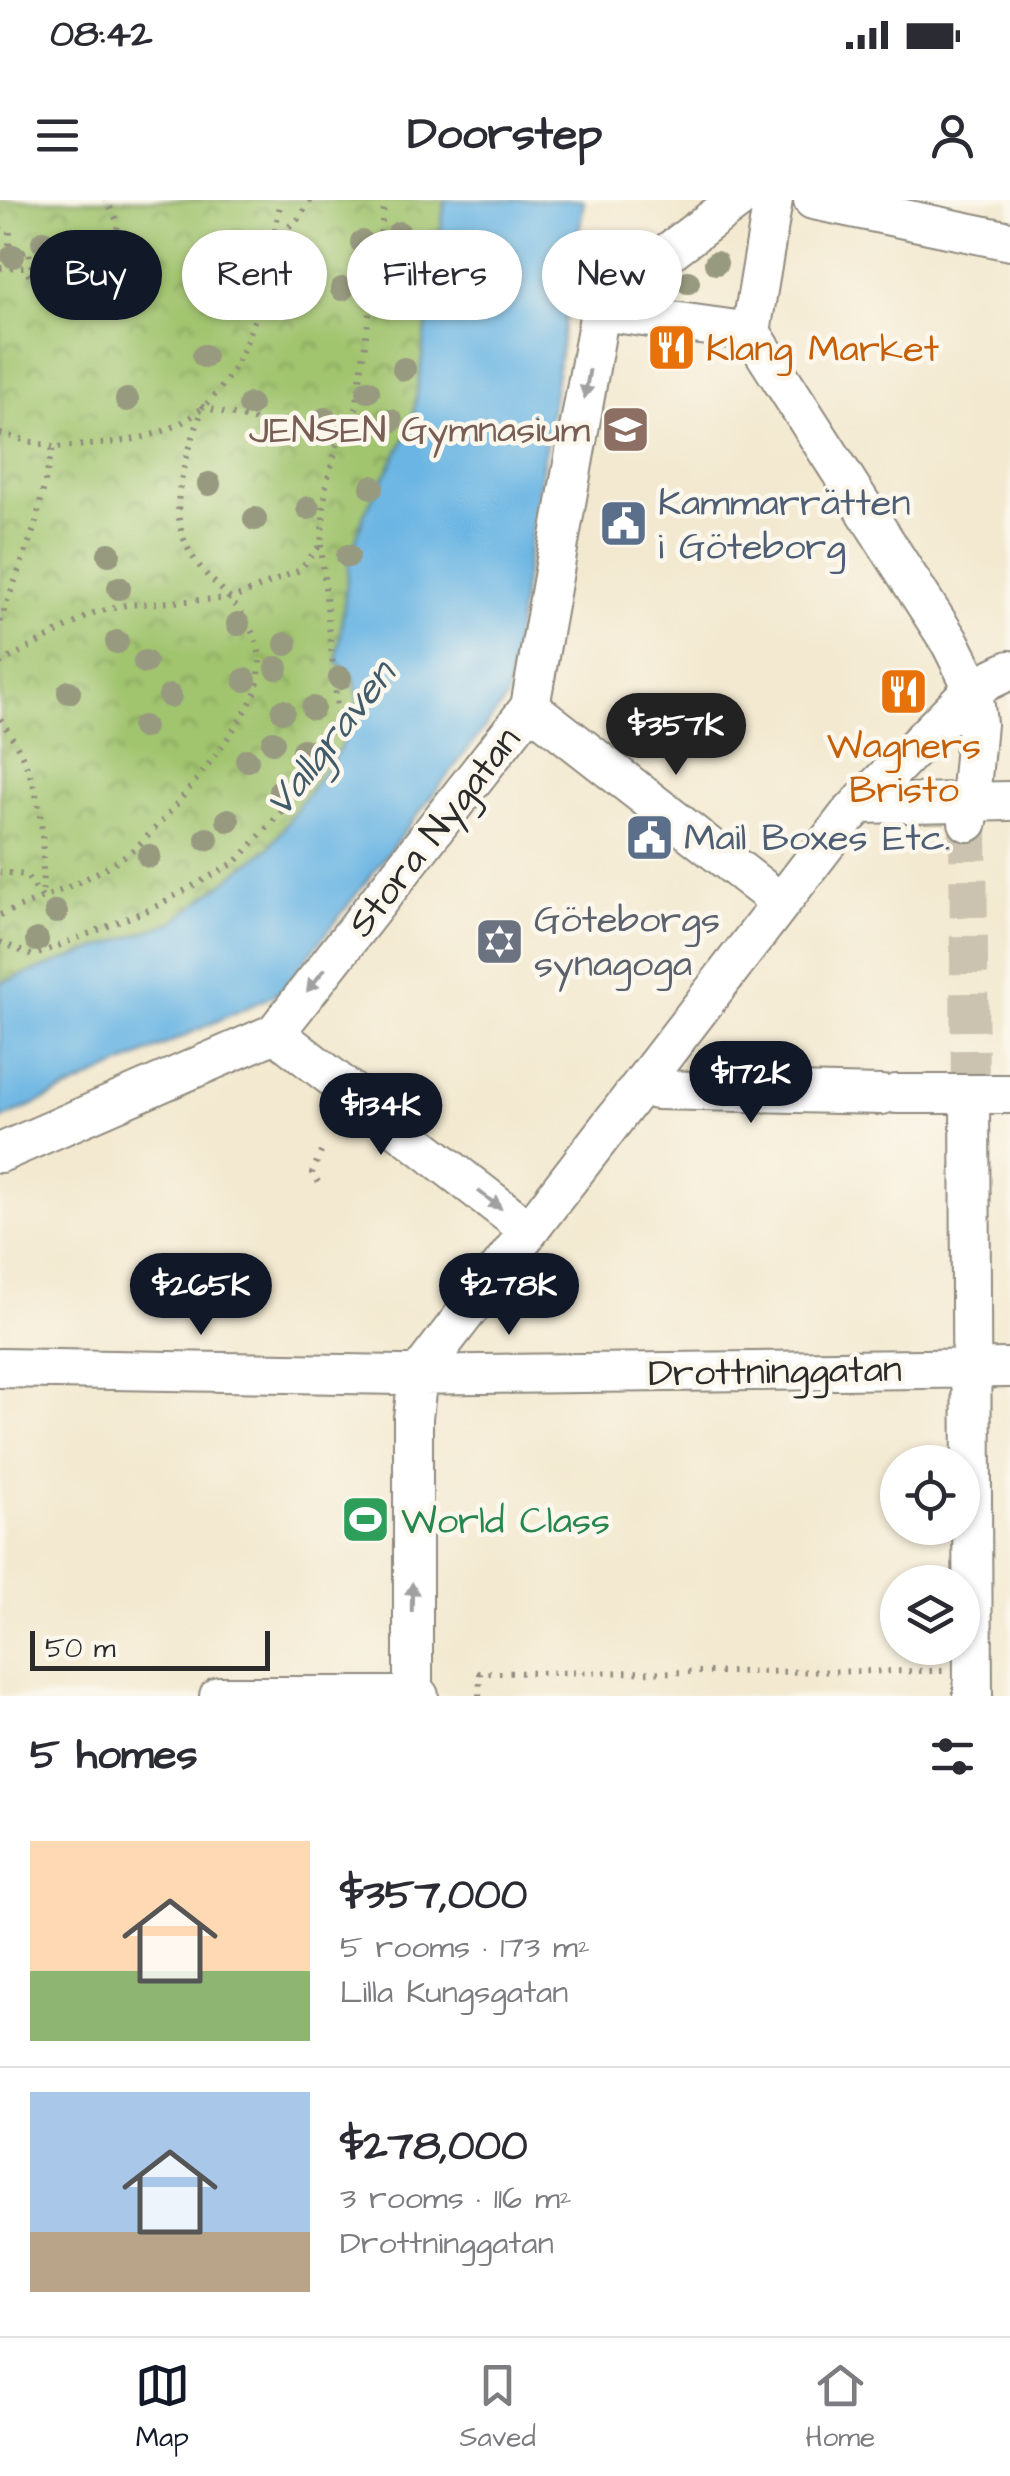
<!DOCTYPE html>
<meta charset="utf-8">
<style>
:root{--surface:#fff;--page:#f7f7f7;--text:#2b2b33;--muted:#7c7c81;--line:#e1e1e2;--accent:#111827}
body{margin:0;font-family:"Architects Daughter",sans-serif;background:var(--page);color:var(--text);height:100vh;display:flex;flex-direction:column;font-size:38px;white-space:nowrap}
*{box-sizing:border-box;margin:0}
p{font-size:32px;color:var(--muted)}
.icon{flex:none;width:55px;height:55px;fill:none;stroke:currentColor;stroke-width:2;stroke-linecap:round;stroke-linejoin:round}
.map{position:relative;height:1496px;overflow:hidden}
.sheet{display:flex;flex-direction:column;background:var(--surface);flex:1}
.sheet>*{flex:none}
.guide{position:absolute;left:30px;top:30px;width:950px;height:90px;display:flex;gap:20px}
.controls{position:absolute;left:880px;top:1245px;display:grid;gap:20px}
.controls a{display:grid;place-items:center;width:100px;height:100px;border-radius:50%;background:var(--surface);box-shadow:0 2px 8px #0004;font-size:50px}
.scale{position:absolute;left:30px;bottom:25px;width:240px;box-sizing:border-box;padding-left:10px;border:5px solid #2b2b2b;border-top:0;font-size:28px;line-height:35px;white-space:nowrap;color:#2b2b2b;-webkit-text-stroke:8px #fbf7ec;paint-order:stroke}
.price{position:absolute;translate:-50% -85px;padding:0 22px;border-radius:35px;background:var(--accent);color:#fff;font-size:32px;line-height:65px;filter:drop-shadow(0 2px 5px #0008)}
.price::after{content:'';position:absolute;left:50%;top:60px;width:30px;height:22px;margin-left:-15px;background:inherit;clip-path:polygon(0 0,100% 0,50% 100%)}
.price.active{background:#222;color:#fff}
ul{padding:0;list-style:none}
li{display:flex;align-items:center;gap:30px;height:250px;padding:0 30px}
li+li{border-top:2px solid var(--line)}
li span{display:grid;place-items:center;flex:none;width:280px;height:200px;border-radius:0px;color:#555}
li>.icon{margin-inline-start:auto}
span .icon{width:120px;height:120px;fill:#fffc;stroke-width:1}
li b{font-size:42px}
h2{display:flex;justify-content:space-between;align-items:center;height:120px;padding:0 30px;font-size:42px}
.pill{padding:0 35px;border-radius:45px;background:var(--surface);box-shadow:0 2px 8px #0004;font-size:35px;line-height:90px}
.pill.active{background:var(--accent);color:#fff}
.status{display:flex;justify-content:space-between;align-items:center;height:70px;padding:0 50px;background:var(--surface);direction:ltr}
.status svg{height:28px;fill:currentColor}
header{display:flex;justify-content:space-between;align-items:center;height:130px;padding:0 30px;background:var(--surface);font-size:45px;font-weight:800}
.dock{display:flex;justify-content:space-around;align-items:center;height:140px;border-top:2px solid var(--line);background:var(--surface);font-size:28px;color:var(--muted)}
.dock a{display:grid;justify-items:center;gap:5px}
.dock .active{color:var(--accent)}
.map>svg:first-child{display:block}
</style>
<div class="status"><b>08:42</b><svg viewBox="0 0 49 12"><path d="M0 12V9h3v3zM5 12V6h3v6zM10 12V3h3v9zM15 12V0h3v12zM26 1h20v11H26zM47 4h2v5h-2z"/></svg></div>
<header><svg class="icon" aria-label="menu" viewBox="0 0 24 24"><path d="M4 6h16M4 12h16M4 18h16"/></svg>Doorstep<svg class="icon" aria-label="person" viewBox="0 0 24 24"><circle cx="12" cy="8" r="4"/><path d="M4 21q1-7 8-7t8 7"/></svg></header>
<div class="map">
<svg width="1010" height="1496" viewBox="0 0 1010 1496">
<defs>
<pattern id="park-crowns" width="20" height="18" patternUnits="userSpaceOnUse" patternTransform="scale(2.5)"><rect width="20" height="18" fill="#a1c46e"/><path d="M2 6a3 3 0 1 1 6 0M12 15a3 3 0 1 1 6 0" fill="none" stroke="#839f5b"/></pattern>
</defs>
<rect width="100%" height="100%" fill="#fbf7ec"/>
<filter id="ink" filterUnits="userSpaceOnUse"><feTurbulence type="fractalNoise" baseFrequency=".01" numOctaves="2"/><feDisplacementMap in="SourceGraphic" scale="20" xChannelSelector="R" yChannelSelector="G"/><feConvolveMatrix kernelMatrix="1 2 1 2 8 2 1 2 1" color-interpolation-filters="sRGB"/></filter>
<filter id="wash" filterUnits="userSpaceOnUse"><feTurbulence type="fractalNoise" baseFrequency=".0048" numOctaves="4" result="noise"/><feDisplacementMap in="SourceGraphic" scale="40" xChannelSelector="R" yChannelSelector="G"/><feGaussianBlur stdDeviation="2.25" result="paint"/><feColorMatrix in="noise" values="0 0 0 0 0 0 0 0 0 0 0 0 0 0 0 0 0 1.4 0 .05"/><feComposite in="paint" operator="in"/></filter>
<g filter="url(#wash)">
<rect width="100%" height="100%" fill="#f3e9d0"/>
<path fill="url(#park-crowns)" stroke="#66784c" stroke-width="2.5" d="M 0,0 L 445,0 L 412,226 L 364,314 L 355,479 L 359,505 L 340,548 L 270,647 L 173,722 L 0,783 Z"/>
<path fill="#6ab5e3" stroke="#4a7087" stroke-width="2.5" d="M 445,0 L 584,0 L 506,500 L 281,792 L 0,920 L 0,783 L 173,722 L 270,647 L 340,548 L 359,505 L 355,479 L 337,462 L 349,363 L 364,314 L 412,226 Z"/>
</g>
<g filter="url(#ink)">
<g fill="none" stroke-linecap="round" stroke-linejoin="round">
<path stroke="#cbc3af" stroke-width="38" stroke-dasharray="38 19" stroke-linecap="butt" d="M 968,622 L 970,894"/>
<defs>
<path id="street" d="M 813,0 L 1010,41
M 600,111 L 751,132 L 773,0
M 751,132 L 951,444 L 973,488 L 977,524 L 968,622
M 530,507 L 780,702
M 859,604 L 1010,601
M 275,833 L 529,1030
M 643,882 L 656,890 L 882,895
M 896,894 L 1010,894
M 970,894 L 973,1496
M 0,953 L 275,833 L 530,507 L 600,111 L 614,93 L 738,0
M 0,1168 L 401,1175 L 1010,1168
M 413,1494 L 413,1218 L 418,1175 L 847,617 L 973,488 L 1010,470
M 219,1496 L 419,1496"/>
</defs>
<use href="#street" stroke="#8f8a7e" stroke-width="42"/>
<path stroke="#8f8a7e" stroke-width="6" stroke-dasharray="2.5 8" stroke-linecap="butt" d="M 0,29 L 10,32 L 8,57 L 16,57 L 28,49 L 32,67 L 49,69 L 51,58 L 48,51 L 37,51 L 36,42 L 50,34
M 273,40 L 298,19 L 311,0
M 0,68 L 24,67 L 30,77 C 50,83 52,74 66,64 C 88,49 111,77 118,23 L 106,0
M 0,234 L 53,247
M 0,422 L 35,326 L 53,247 C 91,245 130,244 166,230 C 253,196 265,79 281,0
M 0,463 L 94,413 L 126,405 L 234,398 L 300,370 L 321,344 L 326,285 L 338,242 L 356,209 L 385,0
M 0,519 C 43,580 45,626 42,698 L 26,675 L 0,672
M 0,715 C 49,695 86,683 130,652 C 159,631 245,523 256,490 C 259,479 261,462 259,452 C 253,424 233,401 214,382 C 155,326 182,273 203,207 L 338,242
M 0,742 L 33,756 L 153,708 L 236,662 L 293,599 L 338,518 L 321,345
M 321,952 L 312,973 L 322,988
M 479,1496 L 480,1473 L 943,1471"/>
<use href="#street" stroke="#fff" stroke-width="38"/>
</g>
<g fill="#989a80">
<circle cx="399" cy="33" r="12"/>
<circle cx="43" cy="42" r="12"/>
<circle cx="362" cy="42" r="12"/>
<circle cx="423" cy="43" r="12"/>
<circle cx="302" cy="52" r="12"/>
<circle cx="13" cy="56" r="12"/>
<circle cx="716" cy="63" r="12"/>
<circle cx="91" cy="73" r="12"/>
<circle cx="52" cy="78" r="12"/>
<circle cx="688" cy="82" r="12"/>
<circle cx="301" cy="88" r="12"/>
<circle cx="342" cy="89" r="12"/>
<circle cx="410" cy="96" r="12"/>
<circle cx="204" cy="156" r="12"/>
<circle cx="404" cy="169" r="12"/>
<circle cx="368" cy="191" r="12"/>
<circle cx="127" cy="200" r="12"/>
<circle cx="250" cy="205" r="12"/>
<circle cx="325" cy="219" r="12"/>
<circle cx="391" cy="221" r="12"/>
<circle cx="209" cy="284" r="12"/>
<circle cx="372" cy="287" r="12"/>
<circle cx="308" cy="308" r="12"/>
<circle cx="255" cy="319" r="12"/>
<circle cx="109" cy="354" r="12"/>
<circle cx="348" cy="356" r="12"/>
<circle cx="119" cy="388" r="12"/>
<circle cx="238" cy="424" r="12"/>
<circle cx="117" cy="442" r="12"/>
<circle cx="286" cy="444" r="12"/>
<circle cx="145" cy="462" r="12"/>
<circle cx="277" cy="468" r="12"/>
<circle cx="340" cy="478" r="12"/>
<circle cx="245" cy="480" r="12"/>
<circle cx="69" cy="492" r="12"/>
<circle cx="170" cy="496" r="12"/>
<circle cx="313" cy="508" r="12"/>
<circle cx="283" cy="511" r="12"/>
<circle cx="143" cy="527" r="12"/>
<circle cx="273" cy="542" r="12"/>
<circle cx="303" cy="550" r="12"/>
<circle cx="247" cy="560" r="12"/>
<circle cx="280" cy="591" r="12"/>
<circle cx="228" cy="620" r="12"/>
<circle cx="207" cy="639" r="12"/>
<circle cx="149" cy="656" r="12"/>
<circle cx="56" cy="712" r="12"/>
<circle cx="37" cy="740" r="12"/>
</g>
<defs><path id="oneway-solid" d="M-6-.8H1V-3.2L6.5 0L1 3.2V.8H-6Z" transform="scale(2.5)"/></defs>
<g fill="#a0a0a0">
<use href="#oneway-solid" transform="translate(587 184) rotate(100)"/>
<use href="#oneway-solid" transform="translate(316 780) rotate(128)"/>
<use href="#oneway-solid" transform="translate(490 1000) rotate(38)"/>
<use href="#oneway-solid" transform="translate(412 1397) rotate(-89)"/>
</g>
</g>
<defs>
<symbol id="restaurant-square" viewBox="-11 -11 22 22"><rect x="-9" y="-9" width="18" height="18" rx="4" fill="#e8710a" stroke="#fbf7ec"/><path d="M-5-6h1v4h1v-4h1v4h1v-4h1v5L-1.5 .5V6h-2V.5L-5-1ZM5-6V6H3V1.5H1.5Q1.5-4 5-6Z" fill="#fff"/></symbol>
<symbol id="school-square" viewBox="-11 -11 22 22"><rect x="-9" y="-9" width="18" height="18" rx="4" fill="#8d6e63" stroke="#fbf7ec"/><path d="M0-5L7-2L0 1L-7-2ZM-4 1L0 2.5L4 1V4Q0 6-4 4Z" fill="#fff"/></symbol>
<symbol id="civic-square" viewBox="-11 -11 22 22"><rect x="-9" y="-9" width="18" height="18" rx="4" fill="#5c6f8a" stroke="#fbf7ec"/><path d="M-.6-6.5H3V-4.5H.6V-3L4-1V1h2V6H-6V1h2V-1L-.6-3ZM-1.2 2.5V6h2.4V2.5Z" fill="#fff"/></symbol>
<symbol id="synagogue-square" viewBox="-11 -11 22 22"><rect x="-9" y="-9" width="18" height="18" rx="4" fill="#6b7280" stroke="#fbf7ec"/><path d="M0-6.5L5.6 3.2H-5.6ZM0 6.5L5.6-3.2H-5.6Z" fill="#fff"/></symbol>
<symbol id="stadium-square" viewBox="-11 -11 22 22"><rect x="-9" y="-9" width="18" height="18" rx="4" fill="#2e9e5b" stroke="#fbf7ec"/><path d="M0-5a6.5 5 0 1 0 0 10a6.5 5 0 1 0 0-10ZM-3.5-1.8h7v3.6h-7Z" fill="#fff"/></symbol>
</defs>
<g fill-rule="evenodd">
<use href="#restaurant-square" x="644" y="120" width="55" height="55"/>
<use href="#school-square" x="598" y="202" width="55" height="55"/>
<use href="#civic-square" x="596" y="296" width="55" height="55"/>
<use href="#restaurant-square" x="876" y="464" width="55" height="55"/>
<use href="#civic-square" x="622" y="610" width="55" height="55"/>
<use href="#synagogue-square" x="472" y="714" width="55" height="55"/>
<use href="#stadium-square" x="338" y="1292" width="55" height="55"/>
</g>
<g text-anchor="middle" stroke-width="9" stroke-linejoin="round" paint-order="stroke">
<g font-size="38" fill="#c56008" stroke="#fbf7ec" text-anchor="start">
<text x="706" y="161">Klang Market</text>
<text x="904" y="558" text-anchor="middle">Wagners<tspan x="904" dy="44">Bristo</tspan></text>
</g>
<g font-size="38" fill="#785e54" stroke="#fbf7ec" text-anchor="end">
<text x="590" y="242">JENSEN Gymnasium</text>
</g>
<g font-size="38" fill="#4e5e75" stroke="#fbf7ec" text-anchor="start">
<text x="658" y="315">Kammarrätten<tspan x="658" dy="44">i Göteborg</tspan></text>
<text x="684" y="650">Mail Boxes Etc.</text>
</g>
<g font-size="38" fill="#2b2b2b" stroke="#fbf7ec">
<text transform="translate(433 631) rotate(-52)" y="13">Stora Nygatan</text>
<text transform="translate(775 1170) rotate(-1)" y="13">Drottninggatan</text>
</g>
<g font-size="38" fill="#5b616d" stroke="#fbf7ec" text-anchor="start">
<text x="534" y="732">Göteborgs<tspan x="534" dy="44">synagoga</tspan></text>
</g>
<g font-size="38" fill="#27864d" stroke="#fbf7ec" text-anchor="start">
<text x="401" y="1333">World Class</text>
</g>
<g font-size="40" font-style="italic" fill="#415b6b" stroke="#fbf7ec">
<text transform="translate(329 538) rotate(-52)" y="14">Vallgraven</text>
</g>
</g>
</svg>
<div class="controls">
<a><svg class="icon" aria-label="locate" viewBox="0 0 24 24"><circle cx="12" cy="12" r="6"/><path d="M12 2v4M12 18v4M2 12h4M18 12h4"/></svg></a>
<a><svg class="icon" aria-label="layers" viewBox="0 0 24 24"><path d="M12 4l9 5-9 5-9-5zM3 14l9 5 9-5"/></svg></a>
</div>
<div class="scale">50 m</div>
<b class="price active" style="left:676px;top:578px">$357K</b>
<b class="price" style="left:751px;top:926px">$172K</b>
<b class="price" style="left:381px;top:958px">$134K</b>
<b class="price" style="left:201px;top:1138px">$265K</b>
<b class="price" style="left:509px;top:1138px">$278K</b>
<div class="guide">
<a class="pill active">Buy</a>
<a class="pill">Rent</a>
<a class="pill">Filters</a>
<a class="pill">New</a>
</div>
</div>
<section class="sheet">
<h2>5 homes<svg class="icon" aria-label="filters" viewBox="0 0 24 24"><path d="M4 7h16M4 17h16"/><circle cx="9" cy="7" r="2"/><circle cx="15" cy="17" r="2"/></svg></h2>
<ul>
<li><span style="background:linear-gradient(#ffd9b3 65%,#8fb573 0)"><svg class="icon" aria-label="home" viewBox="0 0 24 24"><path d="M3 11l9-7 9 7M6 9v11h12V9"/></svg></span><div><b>$357,000</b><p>5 rooms · 173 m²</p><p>Lilla Kungsgatan</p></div></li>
<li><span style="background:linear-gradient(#a9c7e8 70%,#b9a48a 0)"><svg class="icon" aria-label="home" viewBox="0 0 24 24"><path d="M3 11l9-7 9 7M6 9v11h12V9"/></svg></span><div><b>$278,000</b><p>3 rooms · 116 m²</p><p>Drottninggatan</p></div></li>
</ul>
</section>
<nav class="dock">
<a class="active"><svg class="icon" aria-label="map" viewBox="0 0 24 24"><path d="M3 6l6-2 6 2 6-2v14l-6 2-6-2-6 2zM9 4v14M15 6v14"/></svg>Map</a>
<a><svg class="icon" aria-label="saved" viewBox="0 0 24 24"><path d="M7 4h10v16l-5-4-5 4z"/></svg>Saved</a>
<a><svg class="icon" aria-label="home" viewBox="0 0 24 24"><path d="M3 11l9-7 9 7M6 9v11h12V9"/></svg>Home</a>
</nav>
